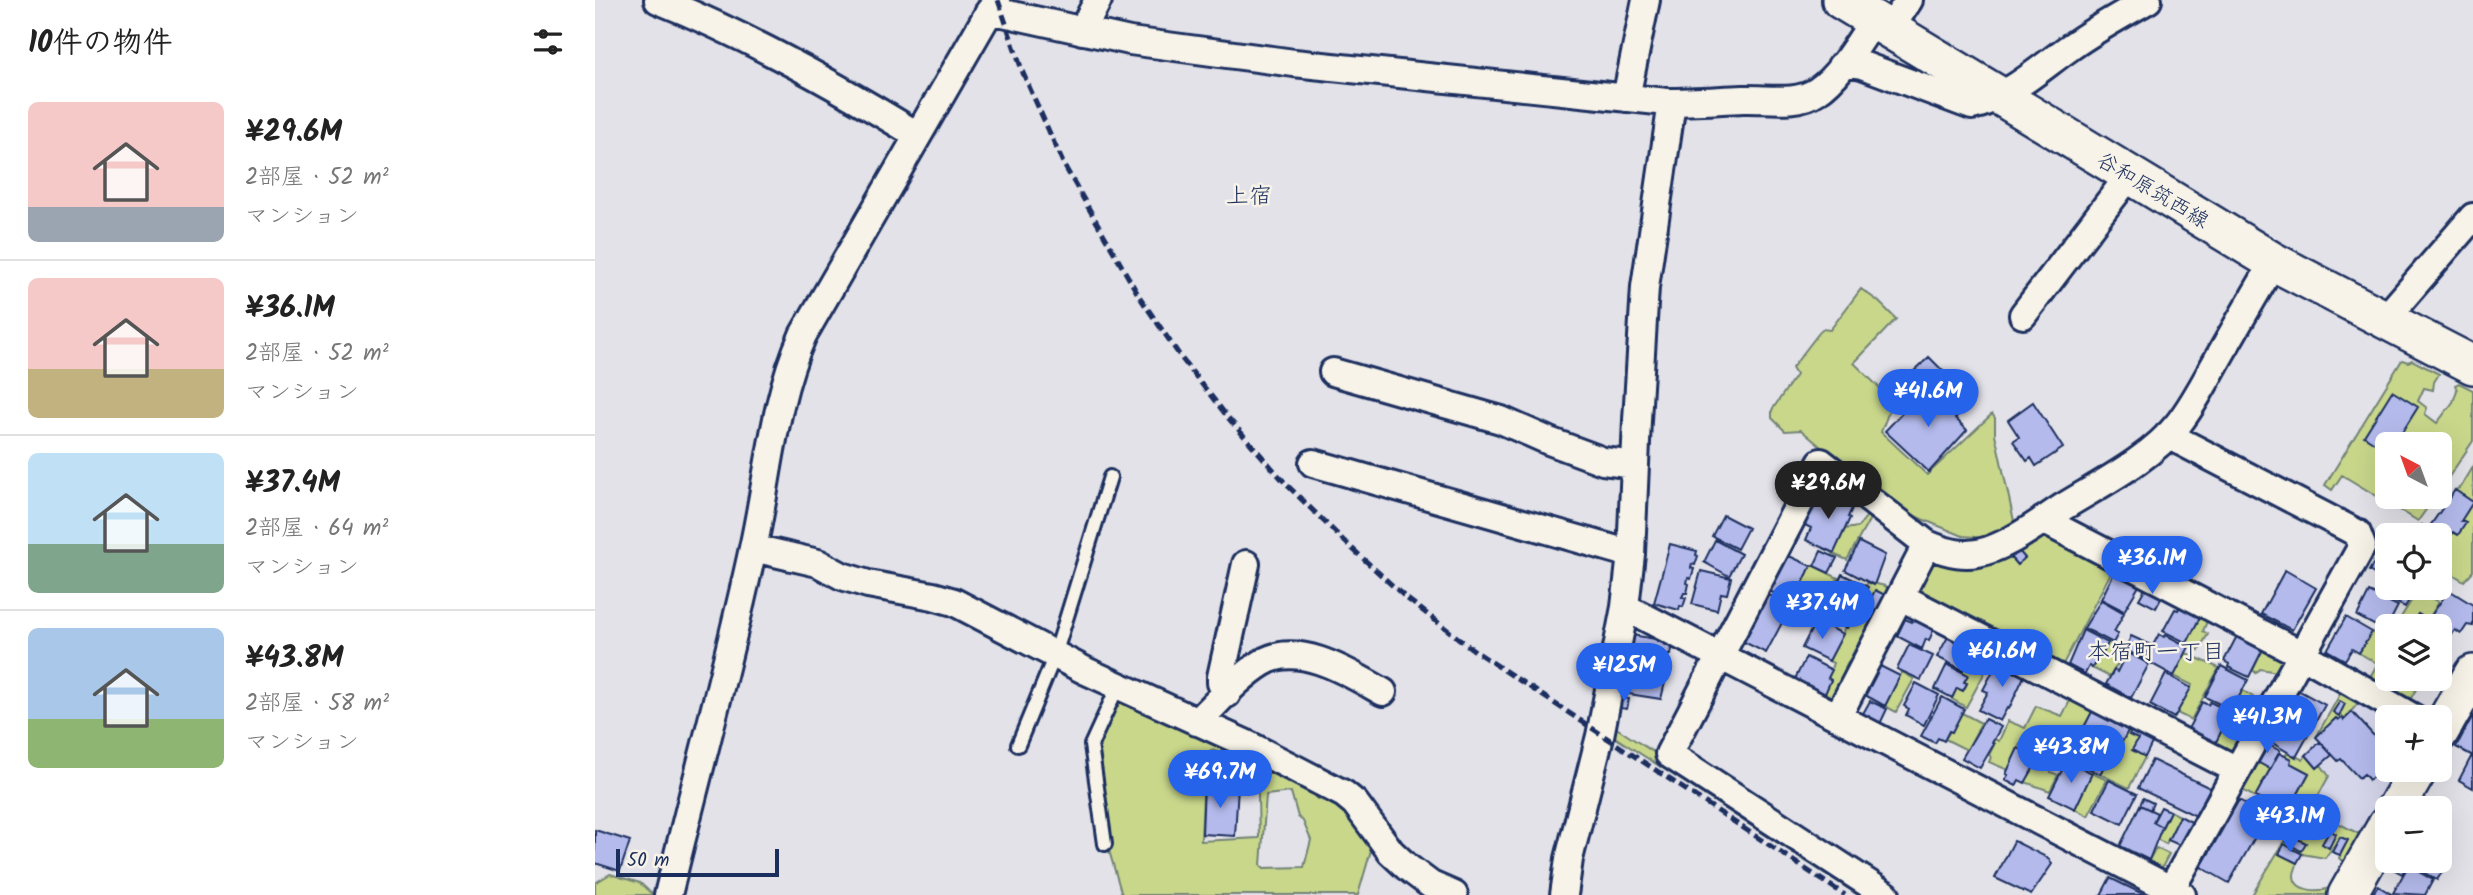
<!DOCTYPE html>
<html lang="ja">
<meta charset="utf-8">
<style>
:root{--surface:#fff;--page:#f6f6f6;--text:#222;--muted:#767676;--line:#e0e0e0;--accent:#2563eb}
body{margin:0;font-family:Kalam,"Klee One",sans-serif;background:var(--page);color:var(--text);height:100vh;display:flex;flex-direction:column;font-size:26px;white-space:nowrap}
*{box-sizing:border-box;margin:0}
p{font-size:23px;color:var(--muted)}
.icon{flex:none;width:38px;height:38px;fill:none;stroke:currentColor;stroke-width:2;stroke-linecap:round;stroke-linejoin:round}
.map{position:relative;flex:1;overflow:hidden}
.side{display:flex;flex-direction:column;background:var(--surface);width:595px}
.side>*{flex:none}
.needle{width:46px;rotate:319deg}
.buttons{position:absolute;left:1780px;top:432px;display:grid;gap:14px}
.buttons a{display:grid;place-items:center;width:77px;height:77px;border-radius:10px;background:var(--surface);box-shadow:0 7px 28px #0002;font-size:35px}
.scale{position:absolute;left:21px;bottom:18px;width:163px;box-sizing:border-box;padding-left:7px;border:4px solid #1b2f5e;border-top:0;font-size:19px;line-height:24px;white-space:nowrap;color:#1b2f5e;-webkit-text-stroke:5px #f7f3e8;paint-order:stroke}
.price{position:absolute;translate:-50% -60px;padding:0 16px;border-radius:24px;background:var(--accent);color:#fff;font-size:23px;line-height:46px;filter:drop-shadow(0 2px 4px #0008)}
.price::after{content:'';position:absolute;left:50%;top:42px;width:21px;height:16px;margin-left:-10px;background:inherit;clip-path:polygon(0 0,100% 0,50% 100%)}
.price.current{background:#222;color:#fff}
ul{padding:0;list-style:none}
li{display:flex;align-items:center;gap:21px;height:175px;padding:0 28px}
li+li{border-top:2px solid var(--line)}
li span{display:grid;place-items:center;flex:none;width:196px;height:140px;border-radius:10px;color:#555}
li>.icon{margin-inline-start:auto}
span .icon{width:84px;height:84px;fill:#fffc;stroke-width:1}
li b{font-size:30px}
h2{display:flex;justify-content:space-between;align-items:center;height:84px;padding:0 28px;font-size:30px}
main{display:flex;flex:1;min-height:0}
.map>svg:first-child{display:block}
</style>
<main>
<section class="side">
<h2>10件の物件<svg class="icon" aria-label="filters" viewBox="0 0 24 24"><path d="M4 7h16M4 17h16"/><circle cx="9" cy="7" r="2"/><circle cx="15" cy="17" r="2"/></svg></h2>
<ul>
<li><span style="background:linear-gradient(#f6c9c9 75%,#9aa5b1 0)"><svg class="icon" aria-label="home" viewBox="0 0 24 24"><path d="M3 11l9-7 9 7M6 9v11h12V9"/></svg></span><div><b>¥29.6M</b><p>2部屋 · 52 m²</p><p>マンション</p></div></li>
<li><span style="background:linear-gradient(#f6c9c9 65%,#c2b280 0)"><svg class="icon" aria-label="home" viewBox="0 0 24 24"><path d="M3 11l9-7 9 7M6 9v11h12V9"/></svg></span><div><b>¥36.1M</b><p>2部屋 · 52 m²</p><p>マンション</p></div></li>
<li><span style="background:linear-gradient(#bfe0f5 65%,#7fa58c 0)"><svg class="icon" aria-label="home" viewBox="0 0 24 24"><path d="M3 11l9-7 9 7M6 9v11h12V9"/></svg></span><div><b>¥37.4M</b><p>2部屋 · 64 m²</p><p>マンション</p></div></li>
<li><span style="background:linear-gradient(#a9c7e8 65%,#8fb573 0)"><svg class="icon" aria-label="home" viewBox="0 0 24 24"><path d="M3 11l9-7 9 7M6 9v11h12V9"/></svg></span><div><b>¥43.8M</b><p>2部屋 · 58 m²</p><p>マンション</p></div></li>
</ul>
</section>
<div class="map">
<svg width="1878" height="895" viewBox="0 0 1878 895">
<rect width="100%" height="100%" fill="#e3e2e9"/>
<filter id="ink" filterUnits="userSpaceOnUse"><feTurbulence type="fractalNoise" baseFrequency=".0143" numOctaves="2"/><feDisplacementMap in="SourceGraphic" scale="14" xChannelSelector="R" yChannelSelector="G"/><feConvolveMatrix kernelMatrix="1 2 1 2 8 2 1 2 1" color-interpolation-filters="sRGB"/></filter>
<g filter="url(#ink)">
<path fill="#d5d6ea" d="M 1749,687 L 1792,718 L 1792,770 L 1807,770 L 1765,844 L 1707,813 L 1726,777 L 1708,760 Z"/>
<path fill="#c9d78b" stroke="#728374" stroke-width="2" fill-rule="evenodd" d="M 1266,289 L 1283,301 L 1301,319 L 1259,363 L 1298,401 L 1286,432 L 1332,475 L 1397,414 L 1400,418 L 1400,434 L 1419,521 L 1391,538 L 1368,536 L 1310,512 L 1290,501 L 1206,430 L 1190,431 L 1177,418 L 1177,410 L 1201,375 L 1197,368 L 1227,329 L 1235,330 Z
M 1807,360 L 1813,362 L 1817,360 L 1844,374 L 1839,382 L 1838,390 L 1829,388 L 1823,401 L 1832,408 L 1830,414 L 1842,423 L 1858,402 L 1862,390 L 1860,385 L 1864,383 L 1878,390 L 1878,441 L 1845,490 L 1844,444 L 1792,444 L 1792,497 L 1840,497 L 1823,521 L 1747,475 L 1737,490 L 1730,485 Z
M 1878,467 L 1878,571 L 1869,581 L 1851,570 L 1848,573 L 1845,571 C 1844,547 1851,537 1870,523 L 1866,520 L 1878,502 L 1860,490 L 1866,487 Z
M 1274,513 L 1277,515 L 1252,560 L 1238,554 L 1250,529 L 1263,527 Z
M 1444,531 L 1520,565 L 1465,670 L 1325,593 L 1323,584 L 1336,562 Z
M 1216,566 L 1219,566 L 1243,578 L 1223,616 L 1199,602 Z
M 1273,582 L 1290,586 L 1293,589 L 1294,597 L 1280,591 L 1272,606 L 1283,612 L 1272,643 L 1265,640 L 1250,668 L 1258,672 L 1246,696 L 1229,702 L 1226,701 L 1236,680 L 1233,678 L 1238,663 L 1234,661 L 1248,634 L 1249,627 L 1252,628 Z
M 1823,590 L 1844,602 L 1833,620 L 1824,615 L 1816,626 L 1810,626 L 1803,622 Z
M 1606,615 L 1613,619 L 1608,631 L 1613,634 L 1604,650 L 1592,643 Z
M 1777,632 L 1792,640 L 1792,658 L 1787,666 L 1764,653 Z
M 1513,642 L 1522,647 L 1518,656 L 1525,660 L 1515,677 L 1497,668 Z
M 1671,643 L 1691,655 L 1689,673 L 1665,669 L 1661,673 L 1658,670 Z
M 1377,645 L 1384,647 L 1378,661 L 1388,660 L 1394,649 L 1396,661 L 1371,707 L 1357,699 L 1362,688 L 1368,691 L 1372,684 L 1369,682 L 1372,675 L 1367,672 L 1372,662 L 1369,660 Z
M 1591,653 L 1624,668 L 1596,720 L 1582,713 L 1597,685 L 1579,676 Z
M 1782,665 L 1787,668 L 1783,676 L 1798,685 L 1802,681 L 1810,686 L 1814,679 L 1827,679 L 1812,705 L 1772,682 Z
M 1307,672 L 1319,679 L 1301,712 L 1290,706 Z
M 1749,687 L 1769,696 L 1749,720 L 1741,719 L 1721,737 Z
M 1647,690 L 1658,697 L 1665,706 L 1658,724 L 1647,718 L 1638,734 L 1650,745 L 1632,756 L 1620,744 Z
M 1477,697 L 1500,706 L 1473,758 L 1456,750 L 1452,758 L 1445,750 L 1446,747 L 1432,740 L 1429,745 L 1425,744 L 1413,770 L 1394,762 L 1396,757 L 1394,755 L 1399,745 L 1397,743 L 1399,739 L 1404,741 L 1413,721 L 1430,728 L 1441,706 L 1467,716 Z
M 525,698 L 644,753 L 637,756 L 616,750 L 609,772 L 606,841 L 664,838 L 662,755 L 722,789 L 721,798 L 729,801 L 733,795 L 738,794 L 779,840 L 763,895 L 527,895 L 513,847 L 516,847 L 502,751 ZM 696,792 L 703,817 L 708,821 L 716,840 L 709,867 L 669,868 L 666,865 L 671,795 Z
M 1367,713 L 1386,723 L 1372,750 L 1350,739 Z
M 1017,725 L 1035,737 L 1282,895 L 1263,895 L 1015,734 Z
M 1536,725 L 1538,726 L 1534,735 L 1543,739 L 1550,757 L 1534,788 L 1505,774 L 1520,745 L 1524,747 Z
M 1693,752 L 1708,760 L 1711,755 L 1722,768 L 1726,765 L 1734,776 L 1716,809 L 1766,835 L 1751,859 L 1747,861 L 1744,858 L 1752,841 L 1745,837 L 1730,858 L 1707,854 L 1689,845 L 1684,854 L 1702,863 C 1702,867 1699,871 1699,875 C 1699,892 1724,892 1735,888 L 1731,895 L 1657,895 L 1700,823 L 1692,814 L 1714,774 L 1695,763 L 1696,759 L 1690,756 Z
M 1659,760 L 1675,769 L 1660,797 L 1643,788 Z
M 1442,763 L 1456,768 L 1456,772 L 1463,775 L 1455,791 L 1430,782 Z
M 1497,773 L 1512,780 L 1493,816 L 1480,809 Z
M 1575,811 L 1585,816 L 1571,844 L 1562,839 Z
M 1561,848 L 1574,854 L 1564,873 L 1527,855 L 1531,849 L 1554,860 Z
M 15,874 L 45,883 L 58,895 L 0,895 L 0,883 Z"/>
<path fill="#b4bbec" stroke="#1b2f5e" stroke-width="2" d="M 1334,357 L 1348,371 L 1314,404 L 1300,389 Z
M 1329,390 L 1341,400 L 1346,394 L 1365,413 L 1360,418 L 1372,430 L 1334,472 L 1290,431 Z
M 1797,391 L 1823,407 L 1800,444 L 1792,444 L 1792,451 L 1769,436 Z
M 1438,402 L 1468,448 L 1441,466 L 1436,458 L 1432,461 L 1418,441 L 1424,437 L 1413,420 Z
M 1860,490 L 1878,502 L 1866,521 L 1871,523 L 1863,535 L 1858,532 L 1853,538 L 1835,526 Z
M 1236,491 L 1260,502 L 1253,517 L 1255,518 L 1239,553 L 1211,540 L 1216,528 L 1208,524 L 1222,495 L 1232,500 Z
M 1128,515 L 1153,528 L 1142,549 L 1117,536 Z
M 1827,525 L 1843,536 L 1820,536 Z
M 1120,540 L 1146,554 L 1134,576 L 1109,562 Z
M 1792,541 L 1792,576 L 1789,580 L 1774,571 Z
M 1264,542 L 1290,555 L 1279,585 L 1250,570 Z
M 1075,544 L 1102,551 L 1101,555 L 1103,556 L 1100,565 L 1097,564 L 1096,568 L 1099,569 L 1096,579 L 1093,578 L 1092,583 L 1094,584 L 1092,593 L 1089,593 L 1087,597 L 1091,598 L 1088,607 L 1085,606 L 1084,610 L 1059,603 Z
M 1423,550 L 1430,558 L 1422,565 L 1415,557 Z
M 1226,551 L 1242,558 L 1234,573 L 1219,566 Z
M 1192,555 L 1216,566 L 1199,602 L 1174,591 Z
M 1521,569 L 1547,581 L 1529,611 L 1506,599 Z
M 1690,570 L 1721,588 L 1697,630 L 1666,614 Z
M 1106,571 L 1136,578 L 1132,594 L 1126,593 L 1122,610 L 1097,604 Z
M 1247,574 L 1273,587 L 1252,628 L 1226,615 Z
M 1552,585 L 1569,593 L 1561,608 L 1544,599 Z
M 1798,588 L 1821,589 L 1810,607 L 1793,598 Z
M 1280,590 L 1294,597 L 1286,613 L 1272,607 Z
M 1854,590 L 1878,605 L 1878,626 L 1872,625 L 1866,634 L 1860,630 L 1847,650 L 1844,648 L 1844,626 L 1816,626 L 1823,614 L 1833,620 Z
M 1774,592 L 1803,606 L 1790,631 L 1762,616 Z
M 1172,594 L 1196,606 L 1171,653 L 1147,641 Z
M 1506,600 L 1529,613 L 1519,632 L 1523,634 L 1518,643 L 1489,628 Z
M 1588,601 L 1608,611 L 1592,643 L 1568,631 L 1580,609 L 1583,610 Z
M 1320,616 L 1341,623 L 1334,641 L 1331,639 L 1327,649 L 1302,636 L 1310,619 L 1317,622 Z
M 1751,617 L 1777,632 L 1764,653 L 1757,649 L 1750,660 L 1732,650 Z
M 1221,620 L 1248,634 L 1234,661 L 1207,648 Z
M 1488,630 L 1513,643 L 1506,657 L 1504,656 L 1497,668 L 1494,666 L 1490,674 L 1473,665 Z
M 1644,632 L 1670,645 L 1654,677 L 1633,667 L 1634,664 L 1629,661 Z
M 1355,633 L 1377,645 L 1369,660 L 1372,662 L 1368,670 L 1342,657 Z
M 1564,634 L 1569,637 L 1571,635 L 1594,647 L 1579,676 L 1550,660 Z
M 1037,635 L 1078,642 L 1076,655 L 1073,655 L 1071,669 L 1073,670 L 1066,699 L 1027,693 Z
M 1536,636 L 1556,645 L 1549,659 L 1530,650 Z
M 1314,645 L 1338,656 L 1326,680 L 1302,669 Z
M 1522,647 L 1529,651 L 1525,660 L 1518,656 Z
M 1532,652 L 1554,664 L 1536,698 L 1511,684 L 1519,670 L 1522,672 Z
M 1211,657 L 1237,670 L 1233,678 L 1236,680 L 1229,696 L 1199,681 Z
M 1409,659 L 1432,670 L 1414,709 L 1412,708 L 1405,721 L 1383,710 L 1393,692 L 1388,690 L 1400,667 L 1404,669 Z
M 1792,661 L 1792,679 L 1814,679 L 1810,686 L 1802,681 L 1799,685 L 1783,676 Z
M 1352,664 L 1373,675 L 1369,682 L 1372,683 L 1368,691 L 1362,688 L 1357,698 L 1340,689 Z
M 1285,666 L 1305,676 L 1290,706 L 1270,695 Z
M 1626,666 L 1653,680 L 1637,710 L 1610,697 Z
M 1571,674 L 1596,688 L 1579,718 L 1555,705 Z
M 1321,683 L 1344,695 L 1329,725 L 1311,715 L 1314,709 L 1309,706 Z
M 1703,690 L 1730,705 L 1701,757 L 1674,741 Z
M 1025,697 L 1034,699 L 1032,709 L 1024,708 Z
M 1347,697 L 1369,709 L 1357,732 L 1354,731 L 1349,741 L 1343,738 L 1340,743 L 1326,736 Z
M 1275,701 L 1292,709 L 1284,726 L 1266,717 Z
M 1745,701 L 1750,704 L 1744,716 L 1738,712 Z
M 1607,702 L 1613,705 L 1615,702 L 1636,712 L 1620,744 L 1592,731 Z
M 1500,706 L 1536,725 L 1524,748 L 1520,745 L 1505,774 L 1473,758 Z
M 1757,712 L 1792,750 L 1792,762 L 1789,765 L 1791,767 L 1774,780 L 1769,774 L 1764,778 L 1746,759 L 1743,761 L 1721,737 L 1741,718 L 1743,720 L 1747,717 L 1749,720 Z
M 1878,715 L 1878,756 L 1861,747 Z
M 1390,719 L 1406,727 L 1397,743 L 1399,744 L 1385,768 L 1367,758 Z
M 1538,726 L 1560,737 L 1550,757 L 1537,750 L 1543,739 L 1534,735 Z
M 1432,740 L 1446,747 L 1445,750 L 1448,751 L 1430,783 L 1424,780 L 1421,786 L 1410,780 L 1413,775 L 1411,774 L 1423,748 L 1427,750 Z
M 1669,742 L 1685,751 L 1675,769 L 1659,760 Z
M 1725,742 L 1737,755 L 1722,768 L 1711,755 Z
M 1456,750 L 1467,755 L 1464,762 L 1452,758 Z
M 1684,753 L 1696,759 L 1695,763 L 1714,773 L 1692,814 L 1660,797 Z
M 1876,757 L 1878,758 L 1878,788 L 1864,780 Z
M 1472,760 L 1497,773 L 1480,809 L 1454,796 Z
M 1557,760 L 1615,788 L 1601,816 L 1543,788 Z
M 1514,780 L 1542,794 L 1527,824 L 1499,810 Z
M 609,785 L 643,786 L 640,836 L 607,834 Z
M 1548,798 L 1558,803 L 1555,810 L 1545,805 Z
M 1644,800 L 1672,816 L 1634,883 L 1606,867 Z
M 1545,805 L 1562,813 L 1558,822 L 1567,827 L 1554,860 L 1525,846 Z
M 1566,807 L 1575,811 L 1567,827 L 1558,822 Z
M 1585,816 L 1602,825 L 1591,848 L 1573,840 Z
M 1701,824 L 1708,828 L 1703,837 L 1696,833 Z
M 0,830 L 35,841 L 25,871 L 0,863 Z
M 1735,830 L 1741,834 L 1734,848 L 1727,844 Z
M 1695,835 L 1711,843 L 1706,851 L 1691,842 Z
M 1745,837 L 1753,840 L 1745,855 L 1737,852 Z
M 1419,841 L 1453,858 L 1457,864 L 1436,895 L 1400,878 Z
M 1689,844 L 1707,854 L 1702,863 L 1684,854 Z
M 1844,855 L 1854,861 L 1842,880 L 1809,861 L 1844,861 Z
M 1795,861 L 1805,861 L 1812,865 L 1807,874 L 1793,866 Z
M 1813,866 L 1838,880 L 1830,895 L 1798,893 Z
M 1515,878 L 1550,895 L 1506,895 Z
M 1783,886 L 1796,894 L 1795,895 L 1777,895 Z"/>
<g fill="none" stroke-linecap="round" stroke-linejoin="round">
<defs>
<path id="lane" d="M 423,745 L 460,655 L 515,477
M 510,844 L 496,745 L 523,686"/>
<path id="street" d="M 63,0 C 153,36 239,84 322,135
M 393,13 L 408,13 L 535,41 L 699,63 L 1072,102 C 1098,102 1123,100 1148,99 C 1171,98 1202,105 1222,91 C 1244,77 1264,42 1279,20
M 1295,29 L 1314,0
M 487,31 L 503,0
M 1246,66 L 1257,63 L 1267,65 L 1377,106 C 1413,98 1444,69 1474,48 C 1499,30 1526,15 1553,0
M 1031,98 L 1051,0
M 1428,315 L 1534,176
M 1789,320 L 1878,217
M 738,372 L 906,420 L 954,441 L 1008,461 L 1040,465
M 1573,435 L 1762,533 L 1767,546 L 1573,895
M 718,463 L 1036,554
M 1448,520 L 1708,655 L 1819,718
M 158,548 L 223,563 L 247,576 L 273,584 L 338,596 L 359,602 L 491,671 L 652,744 L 749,794 L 760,803 L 796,852 L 812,867 L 836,885 L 859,895
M 1306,597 L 1642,770
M 1030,607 L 1587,895
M 632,694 L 626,683 L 626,677 L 651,564
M 1243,716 L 1332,544
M 602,722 C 622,703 644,677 667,663 C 703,640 756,674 788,692
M 73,895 C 101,779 133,664 158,548 C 174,477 178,402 208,335 L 401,0
M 969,895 L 974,859 L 1005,736 L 1030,607 L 1036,554 L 1042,420 L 1050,287 L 1077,102
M 1291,895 L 1074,754 L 1226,462 L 1332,544 C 1353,553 1372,558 1394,550 C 1420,541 1445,522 1468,507 C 1505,484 1556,459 1584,423 C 1598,405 1609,384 1620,364 C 1639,330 1659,296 1679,262"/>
<path id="secondary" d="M 1246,0 L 1679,262 L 1878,365
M 1844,733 L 1878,674
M 1801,808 L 1823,770
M 1752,895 L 1792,825"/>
</defs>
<use href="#lane" stroke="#1b2f5e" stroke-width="18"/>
<use href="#street" stroke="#1b2f5e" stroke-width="32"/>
<use href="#secondary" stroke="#1b2f5e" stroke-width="42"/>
<use href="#lane" stroke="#f7f3e8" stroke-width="12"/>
<use href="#street" stroke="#f7f3e8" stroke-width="26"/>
<use href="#secondary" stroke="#f7f3e8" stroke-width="37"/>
<path stroke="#1b2f5e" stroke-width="5" stroke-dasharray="10 5" stroke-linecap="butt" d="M 403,0 L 428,73 L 469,165 L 544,296 L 587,359 L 635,420 L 693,486 L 748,540 L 810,597 L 880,651 L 1250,895"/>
</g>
</g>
<g text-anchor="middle" stroke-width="5" stroke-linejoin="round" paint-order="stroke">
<g font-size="21" fill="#1b2f5e" stroke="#f7f3e8">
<text transform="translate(1558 190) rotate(31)" y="7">谷和原筑西線</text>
</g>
<g font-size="23" fill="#1b2f5e" stroke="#f7f3e8">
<text x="654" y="203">上宿</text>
<text x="1561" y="659">本宿町一丁目</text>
</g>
</g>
</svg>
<div class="buttons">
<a><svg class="needle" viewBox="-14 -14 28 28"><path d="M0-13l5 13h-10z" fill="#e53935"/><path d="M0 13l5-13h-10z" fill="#767676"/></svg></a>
<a><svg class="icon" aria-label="locate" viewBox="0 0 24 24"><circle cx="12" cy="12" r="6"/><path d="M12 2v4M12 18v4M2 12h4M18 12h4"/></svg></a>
<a><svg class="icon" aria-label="layers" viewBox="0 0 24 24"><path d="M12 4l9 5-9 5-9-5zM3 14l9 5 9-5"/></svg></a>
<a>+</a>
<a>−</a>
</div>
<div class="scale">50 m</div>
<b class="price" style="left:1333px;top:429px">¥41.6M</b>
<b class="price current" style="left:1233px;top:521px">¥29.6M</b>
<b class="price" style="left:1557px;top:596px">¥36.1M</b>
<b class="price" style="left:1227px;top:641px">¥37.4M</b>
<b class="price" style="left:1407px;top:689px">¥61.6M</b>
<b class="price" style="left:1029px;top:703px">¥125M</b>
<b class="price" style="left:1672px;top:755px">¥41.3M</b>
<b class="price" style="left:1476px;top:785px">¥43.8M</b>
<b class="price" style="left:625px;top:810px">¥69.7M</b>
<b class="price" style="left:1695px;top:854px">¥43.1M</b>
</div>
</main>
